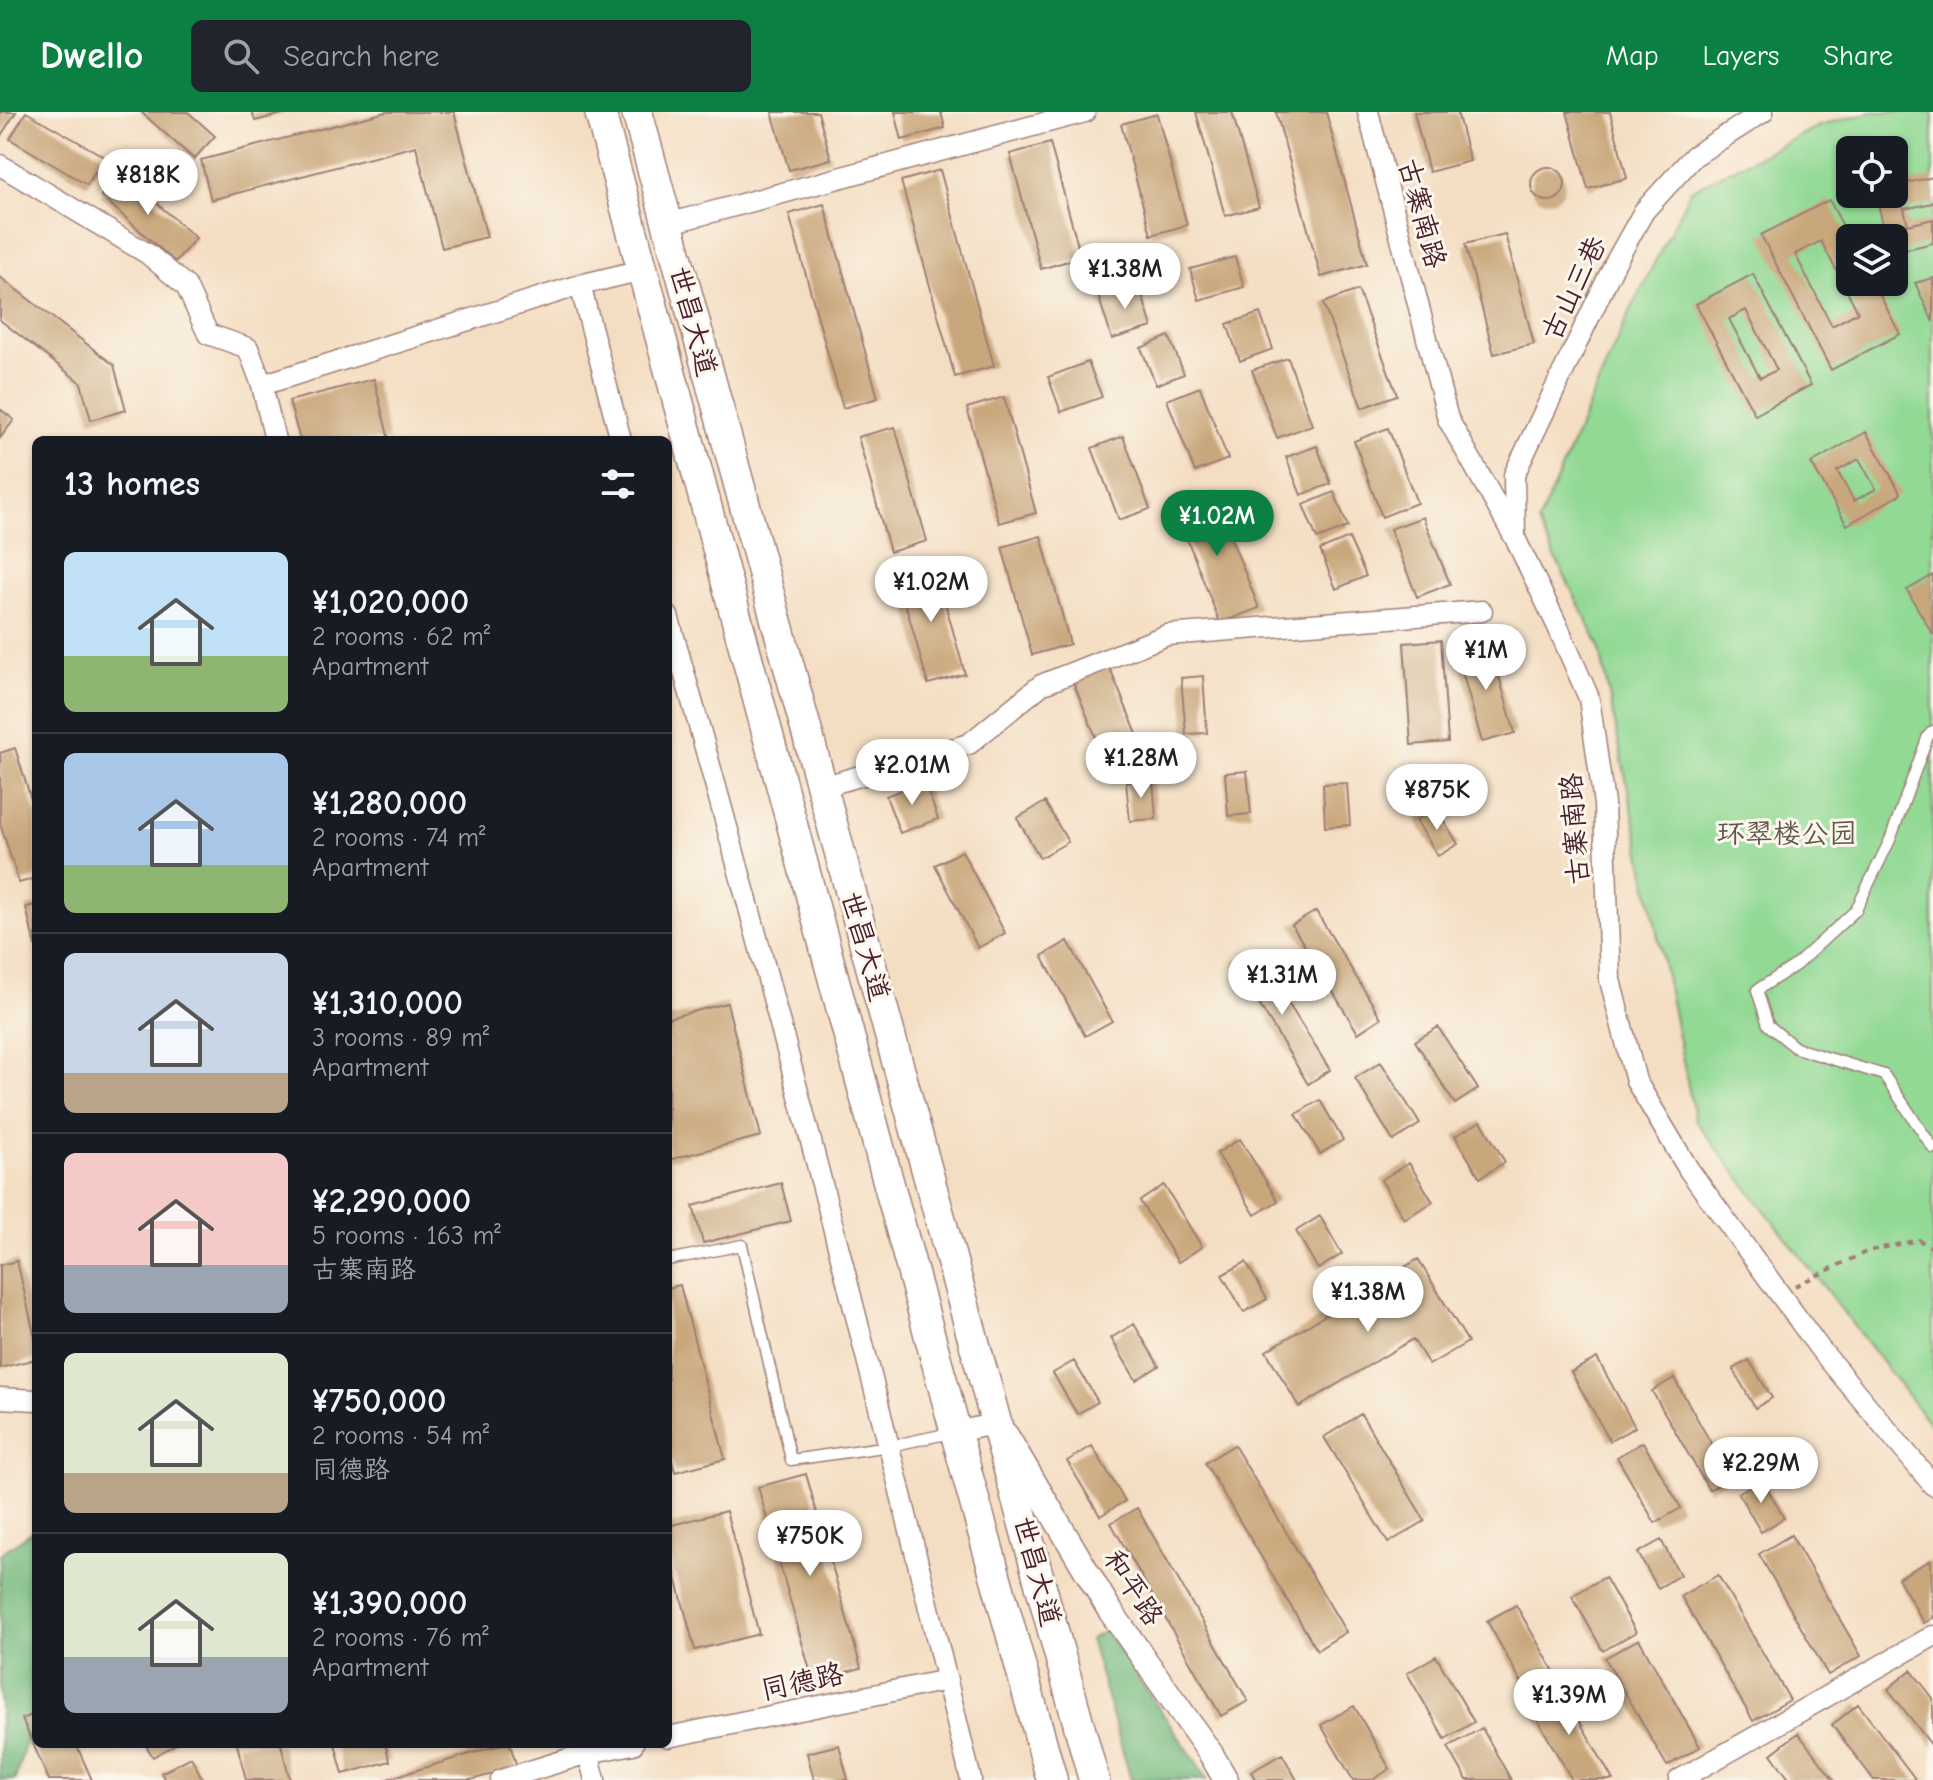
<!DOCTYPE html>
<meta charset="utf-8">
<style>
:root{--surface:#171b24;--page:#20242c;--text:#f1f3f6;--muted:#9ea1a6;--line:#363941;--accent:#0b8043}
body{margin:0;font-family:"Comic Neue","LXGW WenKai TC",sans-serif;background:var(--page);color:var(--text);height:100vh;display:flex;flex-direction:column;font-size:30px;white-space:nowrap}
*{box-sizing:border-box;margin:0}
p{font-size:26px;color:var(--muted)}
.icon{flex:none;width:44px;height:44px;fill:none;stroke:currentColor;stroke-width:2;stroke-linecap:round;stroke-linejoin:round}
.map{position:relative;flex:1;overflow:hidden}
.panel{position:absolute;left:32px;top:324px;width:640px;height:1312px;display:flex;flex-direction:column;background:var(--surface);border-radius:12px;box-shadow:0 2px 6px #0004}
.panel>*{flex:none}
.tools{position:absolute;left:1836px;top:24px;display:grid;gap:16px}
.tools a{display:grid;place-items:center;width:72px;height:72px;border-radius:12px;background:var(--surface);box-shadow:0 2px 6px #0004;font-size:40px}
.price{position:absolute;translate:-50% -68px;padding:0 18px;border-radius:28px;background:#fff;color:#222;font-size:26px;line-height:52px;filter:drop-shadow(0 2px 4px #0008)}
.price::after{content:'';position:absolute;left:50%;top:48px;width:24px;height:18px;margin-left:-12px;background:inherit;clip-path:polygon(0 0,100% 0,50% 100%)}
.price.active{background:var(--accent);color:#fff}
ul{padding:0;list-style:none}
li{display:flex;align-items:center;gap:24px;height:200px;padding:0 32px}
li+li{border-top:2px solid var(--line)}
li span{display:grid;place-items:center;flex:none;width:224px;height:160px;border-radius:12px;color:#555}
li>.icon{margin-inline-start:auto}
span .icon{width:96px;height:96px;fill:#fffc;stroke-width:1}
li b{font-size:34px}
h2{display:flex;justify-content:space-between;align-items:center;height:96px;padding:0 32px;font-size:34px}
header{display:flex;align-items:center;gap:48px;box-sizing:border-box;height:112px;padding:0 40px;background:var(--accent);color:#fff}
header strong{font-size:38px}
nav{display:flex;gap:44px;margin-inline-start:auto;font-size:28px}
.search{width:560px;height:72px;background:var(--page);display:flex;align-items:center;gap:20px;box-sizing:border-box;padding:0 28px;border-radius:12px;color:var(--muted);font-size:30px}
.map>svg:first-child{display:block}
</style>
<header>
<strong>Dwello</strong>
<div class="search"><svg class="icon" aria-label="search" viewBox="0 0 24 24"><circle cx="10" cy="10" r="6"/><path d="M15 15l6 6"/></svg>Search here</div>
<nav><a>Map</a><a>Layers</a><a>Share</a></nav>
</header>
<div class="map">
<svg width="1933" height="1668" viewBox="0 0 1933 1668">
<rect width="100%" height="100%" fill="#fbf7ec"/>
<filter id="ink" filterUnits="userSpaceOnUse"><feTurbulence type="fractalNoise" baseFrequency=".0125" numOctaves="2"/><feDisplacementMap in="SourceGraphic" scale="16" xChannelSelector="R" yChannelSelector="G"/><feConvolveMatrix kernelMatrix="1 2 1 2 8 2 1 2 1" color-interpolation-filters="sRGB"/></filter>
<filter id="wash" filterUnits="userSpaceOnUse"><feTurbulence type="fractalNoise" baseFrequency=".006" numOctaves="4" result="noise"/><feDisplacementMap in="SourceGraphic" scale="32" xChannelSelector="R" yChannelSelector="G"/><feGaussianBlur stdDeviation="1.8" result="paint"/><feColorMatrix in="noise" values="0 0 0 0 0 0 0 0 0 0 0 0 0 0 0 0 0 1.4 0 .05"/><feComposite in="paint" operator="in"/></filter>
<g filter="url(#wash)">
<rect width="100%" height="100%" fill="#f4dec3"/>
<path fill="#92d994" stroke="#6e7c60" stroke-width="2" fill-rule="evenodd" d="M 1871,0 L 1933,0 L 1933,1316 L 1695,1008 L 1599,533 L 1538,411 L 1625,210 L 1691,78 L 1819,14 ZM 1850,38 L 1894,38 L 1894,82 L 1850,82 ZM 1850,126 L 1894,126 L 1894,170 L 1850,170 Z"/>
<path fill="#75b97e" stroke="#606c54" stroke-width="2" d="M 36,1417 L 36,1594 L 15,1668 L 0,1668 L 0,1442 Z
M 1105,1519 L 1197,1651 L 1207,1668 L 1131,1668 L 1090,1527 Z"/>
<g id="blocks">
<path fill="#c9a77c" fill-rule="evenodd" d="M 0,0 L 16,0 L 0,25 Z
M 26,0 L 105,45 L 87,73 L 10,27 Z
M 141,0 L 188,0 L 215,24 L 194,47 Z
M 252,0 L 286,0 L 286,1 L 255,9 Z
M 386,0 L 454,0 L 487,125 L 442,136 L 416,34 L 211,88 L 201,48 Z
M 772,0 L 818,0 L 831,47 L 789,58 Z
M 895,0 L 941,0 L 945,16 L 902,28 Z
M 1196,0 L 1232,0 L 1259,95 L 1225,104 Z
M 1276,0 L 1326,0 L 1367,152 L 1321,165 Z
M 1414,0 L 1457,0 L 1470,49 L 1429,60 Z
M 1567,0 L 1610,0 L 1627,66 L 1588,77 Z
M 1157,2 L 1187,113 L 1151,123 L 1121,12 Z
M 1050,31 L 1081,145 L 1041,157 L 1010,42 Z
M1531 72a17 17 0 1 1 34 0a17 17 0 1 1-34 0Z
M 940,58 L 994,254 L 955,265 L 901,69 Z
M 122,60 L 196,126 L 175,150 L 101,84 Z
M 1933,65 L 1933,91 L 1904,97 L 1908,113 L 1933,107 L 1933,131 L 1894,140 L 1894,126 L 1886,126 L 1876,82 L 1894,82 L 1894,74 Z
M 1829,88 L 1850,127 L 1850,170 L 1873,170 L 1900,222 L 1831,258 L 1761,123 ZM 1821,129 L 1858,200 L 1832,214 L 1795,142 Z
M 824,92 L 878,286 L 843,296 L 789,102 Z
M 1505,122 L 1534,232 L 1494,242 L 1465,132 Z
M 1235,145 L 1244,175 L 1199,188 L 1190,157 Z
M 1753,162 L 1811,273 L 1755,303 L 1696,192 ZM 1746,198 L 1777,258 L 1760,266 L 1729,207 Z
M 0,165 L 114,253 L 126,298 L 91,308 L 81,271 L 0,208 Z
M 1933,166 L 1933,210 L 1915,171 Z
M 1138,170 L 1152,215 L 1112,227 L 1098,183 Z
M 1358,178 L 1397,283 L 1362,296 L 1323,191 Z
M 1260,201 L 1273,237 L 1240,249 L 1227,212 Z
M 1169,224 L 1184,262 L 1156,273 L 1141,236 Z
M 1288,246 L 1312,313 L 1277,326 L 1252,258 Z
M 1088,250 L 1102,285 L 1061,300 L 1048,265 Z
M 374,267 L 389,328 L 300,328 L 289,289 Z
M 1200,275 L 1228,347 L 1195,360 L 1167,288 Z
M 1004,285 L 1036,401 L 999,411 L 967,296 Z
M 0,297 L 14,308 L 0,326 Z
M 895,315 L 927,429 L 890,440 L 858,325 Z
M 1388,316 L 1417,391 L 1382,405 L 1354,329 Z
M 1866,320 L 1901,382 L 1847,413 L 1811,351 ZM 1859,347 L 1876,377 L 1854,389 L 1837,359 Z
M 1123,324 L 1150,397 L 1119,408 L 1092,336 Z
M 1317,334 L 1331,372 L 1301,383 L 1286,345 Z
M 1334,380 L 1348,415 L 1317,427 L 1303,393 Z
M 1213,381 L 1259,496 L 1220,511 L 1175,396 Z
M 1423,405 L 1450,472 L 1417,485 L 1390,417 Z
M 1041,424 L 1070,532 L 1032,543 L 1002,435 Z
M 1349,426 L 1366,464 L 1336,477 L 1320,438 Z
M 934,451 L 965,562 L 928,572 L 897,462 Z
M 1933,463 L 1932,486 L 1933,523 L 1907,478 Z
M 1441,528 L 1448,630 L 1411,633 L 1404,531 Z
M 1489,529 L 1515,621 L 1482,630 L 1456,538 Z
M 1109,554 L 1141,632 L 1105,647 L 1073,570 Z
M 1203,564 L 1207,621 L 1186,622 L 1181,566 Z
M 15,636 L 36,703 L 36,766 L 19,771 L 0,711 L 0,641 Z
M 1247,659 L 1251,702 L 1228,704 L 1225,661 Z
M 1153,667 L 1156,707 L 1130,709 L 1126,670 Z
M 924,669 L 938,707 L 900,721 L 886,684 Z
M 1347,671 L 1350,713 L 1325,715 L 1323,672 Z
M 1045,690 L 1068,730 L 1040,746 L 1017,706 Z
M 1436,696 L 1458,732 L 1438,744 L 1416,708 Z
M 962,739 L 1005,821 L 978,836 L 935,753 Z
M 36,793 L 36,834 L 35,834 L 26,795 Z
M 1316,799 L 1381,906 L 1358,921 L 1292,813 Z
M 1068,829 L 1112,909 L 1085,924 L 1042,844 Z
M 1255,838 L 1330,958 L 1308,972 L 1234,851 Z
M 727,891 L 761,1024 L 668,1048 L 668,906 Z
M 1438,915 L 1478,977 L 1455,992 L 1415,929 Z
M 1381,950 L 1420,1012 L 1393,1029 L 1355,966 Z
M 1320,988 L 1343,1028 L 1320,1042 L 1296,1002 Z
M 1481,1009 L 1505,1050 L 1480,1066 L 1455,1024 Z
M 1240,1027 L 1278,1089 L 1255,1103 L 1217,1041 Z
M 1409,1051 L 1433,1090 L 1404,1107 L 1381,1068 Z
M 781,1071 L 791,1109 L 703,1131 L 693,1094 Z
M 1164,1073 L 1202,1135 L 1178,1150 L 1140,1089 Z
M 1320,1104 L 1342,1142 L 1318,1157 L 1296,1119 Z
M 1418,1147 L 1468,1230 L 1429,1253 L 1413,1227 L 1299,1295 L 1266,1239 Z
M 17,1149 L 36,1230 L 36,1247 L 0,1256 L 0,1153 Z
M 1246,1150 L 1267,1187 L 1244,1200 L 1222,1163 Z
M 680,1173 L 725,1347 L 675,1360 L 668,1334 L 668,1176 Z
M 1134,1212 L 1159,1254 L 1136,1268 L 1111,1226 Z
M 1597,1246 L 1635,1315 L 1610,1329 L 1571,1260 Z
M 1749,1248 L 1772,1286 L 1755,1296 L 1733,1257 Z
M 1074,1249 L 1098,1290 L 1077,1302 L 1053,1261 Z
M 1674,1266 L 1731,1366 L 1709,1378 L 1652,1279 Z
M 1361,1302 L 1425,1409 L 1388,1431 L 1324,1325 Z
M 1643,1330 L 1681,1396 L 1655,1411 L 1617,1345 Z
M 1234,1333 L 1346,1520 L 1317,1538 L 1205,1351 Z
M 1092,1334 L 1125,1389 L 1100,1404 L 1067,1349 Z
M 806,1362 L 861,1556 L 813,1569 L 758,1375 Z
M 1762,1367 L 1784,1406 L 1761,1420 L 1738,1381 Z
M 1137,1396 L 1248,1589 L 1221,1604 L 1111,1411 Z
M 726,1399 L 759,1522 L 695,1538 L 668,1435 L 668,1414 Z
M 1791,1423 L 1861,1544 L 1828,1563 L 1759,1442 Z
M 1661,1428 L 1680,1463 L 1658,1476 L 1638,1441 Z
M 1931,1448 L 1933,1506 L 1924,1511 L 1898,1466 Z
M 1718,1463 L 1790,1588 L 1753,1609 L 1681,1484 Z
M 1605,1465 L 1636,1520 L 1603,1539 L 1572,1484 Z
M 1516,1493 L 1556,1563 L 1527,1580 L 1487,1509 Z
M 1639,1527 L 1700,1635 L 1667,1654 L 1605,1546 Z
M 1436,1544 L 1474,1610 L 1445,1627 L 1407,1561 Z
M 1911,1558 L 1933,1586 L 1933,1635 L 1888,1577 Z
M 1559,1573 L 1613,1668 L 1572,1668 L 1528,1591 Z
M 1858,1592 L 1916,1668 L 1874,1668 L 1832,1613 Z
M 1354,1594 L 1390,1657 L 1372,1668 L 1353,1668 L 1321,1613 Z
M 36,1601 L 36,1632 L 76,1632 L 92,1668 L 49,1668 L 22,1607 Z
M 1482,1616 L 1511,1668 L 1467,1668 L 1448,1635 Z
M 1798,1621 L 1834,1668 L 1790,1668 L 1771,1642 Z
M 145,1632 L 176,1632 L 153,1645 Z
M 237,1632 L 281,1632 L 290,1668 L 246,1668 Z
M 335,1632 L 385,1632 L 390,1649 L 343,1662 Z
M 503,1632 L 510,1632 L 517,1655 L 471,1668 L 384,1668 Z
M 839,1633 L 848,1668 L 814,1668 L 807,1641 Z
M 1282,1642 L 1297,1668 L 1256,1668 L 1251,1660 Z
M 191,1645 L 203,1668 L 165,1668 L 161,1661 Z"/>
</g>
</g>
<g filter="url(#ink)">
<use href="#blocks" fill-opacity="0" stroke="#9f7e77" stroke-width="2"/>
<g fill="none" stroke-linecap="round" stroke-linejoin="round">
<defs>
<path id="service" d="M 1933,619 L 1928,624 L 1890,728 L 1856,798 L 1796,853 L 1757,878 L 1768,913 L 1796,936 L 1884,963 L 1933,1036
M 668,1148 L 742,1133 L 791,1348 L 890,1334 L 955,1320"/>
<path id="minor" d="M 1368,0 L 1448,307 L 1515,426 L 1557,513 L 1589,586 L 1604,692 L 1610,868 L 1636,969 L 1689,1058 L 1820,1237 L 1933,1373
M 0,53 L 148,142 L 186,174 L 208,222 L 248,236 L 262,273 L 275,328
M 667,112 L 1085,0
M 580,173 L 621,328
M 262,273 L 580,173 L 642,158
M 1515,425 L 1514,363 L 1615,151 L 1644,99 L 1694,44 L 1763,0
M 668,504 C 778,890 877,1279 971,1668
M 822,675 L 969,632 L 1041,573 L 1167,523 L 1482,499
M 0,1286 L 36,1288
M 956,1320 L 998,1311
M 668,1625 L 947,1568
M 586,1632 L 595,1668
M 501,1668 L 588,1641 L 633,1632
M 1679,1668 L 1933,1524"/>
<path id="tertiary" d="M 1006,1323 L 1109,1497 L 1211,1642 L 1226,1668"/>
<path id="primary" d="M 600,0 L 967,1362 L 1052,1668
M 637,0 C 786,557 945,1111 1094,1668"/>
</defs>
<use href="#service" stroke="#9f7e77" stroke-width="13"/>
<use href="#minor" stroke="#9f7e77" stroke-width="23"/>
<use href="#tertiary" stroke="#9f7e77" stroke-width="27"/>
<use href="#primary" stroke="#9f7e77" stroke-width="33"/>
<path stroke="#9f7e77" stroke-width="4" stroke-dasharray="6 6" stroke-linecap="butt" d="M 1795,1174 L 1868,1139 L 1919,1128 L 1933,1136"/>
<use href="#service" stroke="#fff" stroke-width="10"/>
<use href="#minor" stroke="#fff" stroke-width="20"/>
<use href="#tertiary" stroke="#fff" stroke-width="24"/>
<use href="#primary" stroke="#fff" stroke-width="30"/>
</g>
</g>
<g text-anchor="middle" stroke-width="6" stroke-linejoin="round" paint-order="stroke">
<g font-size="28" fill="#4a1f2b" stroke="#fbf7ec">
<text transform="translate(1423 101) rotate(75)" y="10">古寨南路</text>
<text transform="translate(1573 176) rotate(-64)" y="10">古山三巷</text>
<text transform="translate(694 209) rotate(75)" y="10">世昌大道</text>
<text transform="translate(1574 717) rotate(-94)" y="10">古寨南路</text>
<text transform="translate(866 834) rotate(74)" y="10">世昌大道</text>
<text transform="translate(1038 1459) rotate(75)" y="10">世昌大道</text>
<text transform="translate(1134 1475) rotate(57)" y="10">和平路</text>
<text transform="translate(802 1569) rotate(-12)" y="10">同德路</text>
</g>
<g font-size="28" fill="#60574a" stroke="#fbf7ec">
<text x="1787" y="731">环翠楼公园</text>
</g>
</g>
</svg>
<div class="tools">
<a><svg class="icon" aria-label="locate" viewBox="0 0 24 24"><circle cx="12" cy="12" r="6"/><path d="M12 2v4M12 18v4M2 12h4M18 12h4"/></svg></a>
<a><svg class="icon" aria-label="layers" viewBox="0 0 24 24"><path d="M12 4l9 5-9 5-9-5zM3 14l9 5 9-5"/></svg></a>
</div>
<b class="price" style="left:148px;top:105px">¥818K</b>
<b class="price" style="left:1125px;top:199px">¥1.38M</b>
<b class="price active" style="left:1217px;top:446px">¥1.02M</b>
<b class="price" style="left:931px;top:512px">¥1.02M</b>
<b class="price" style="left:1486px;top:580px">¥1M</b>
<b class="price" style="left:1141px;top:688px">¥1.28M</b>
<b class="price" style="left:912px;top:695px">¥2.01M</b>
<b class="price" style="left:1437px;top:720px">¥875K</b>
<b class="price" style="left:1282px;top:905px">¥1.31M</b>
<b class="price" style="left:1368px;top:1222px">¥1.38M</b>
<b class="price" style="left:1761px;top:1393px">¥2.29M</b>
<b class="price" style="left:810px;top:1466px">¥750K</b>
<b class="price" style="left:1569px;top:1625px">¥1.39M</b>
<section class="panel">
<h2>13 homes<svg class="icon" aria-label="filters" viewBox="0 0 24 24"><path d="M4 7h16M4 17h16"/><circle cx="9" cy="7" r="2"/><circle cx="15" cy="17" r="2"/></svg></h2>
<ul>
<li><span style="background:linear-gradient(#bfe0f5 65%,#8fb573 0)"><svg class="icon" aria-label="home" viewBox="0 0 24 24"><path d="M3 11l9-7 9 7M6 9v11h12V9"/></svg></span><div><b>¥1,020,000</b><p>2 rooms · 62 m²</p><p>Apartment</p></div></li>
<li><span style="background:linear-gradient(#a9c7e8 70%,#8fb573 0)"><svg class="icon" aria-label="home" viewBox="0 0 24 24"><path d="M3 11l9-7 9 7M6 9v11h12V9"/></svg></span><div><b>¥1,280,000</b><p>2 rooms · 74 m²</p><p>Apartment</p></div></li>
<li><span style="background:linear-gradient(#c9d6e8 75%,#b9a48a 0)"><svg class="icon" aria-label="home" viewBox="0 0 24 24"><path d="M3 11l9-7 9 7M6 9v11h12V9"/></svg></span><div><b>¥1,310,000</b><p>3 rooms · 89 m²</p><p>Apartment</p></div></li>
<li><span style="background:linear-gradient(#f6c9c9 70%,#9aa5b1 0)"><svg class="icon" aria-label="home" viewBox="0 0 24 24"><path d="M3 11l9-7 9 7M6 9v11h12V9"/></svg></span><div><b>¥2,290,000</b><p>5 rooms · 163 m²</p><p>古寨南路</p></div></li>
<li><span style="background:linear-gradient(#dfe7d0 75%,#b9a48a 0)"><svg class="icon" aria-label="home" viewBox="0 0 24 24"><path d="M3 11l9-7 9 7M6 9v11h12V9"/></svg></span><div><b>¥750,000</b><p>2 rooms · 54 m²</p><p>同德路</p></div></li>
<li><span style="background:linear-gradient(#dfe7d0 65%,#9aa5b1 0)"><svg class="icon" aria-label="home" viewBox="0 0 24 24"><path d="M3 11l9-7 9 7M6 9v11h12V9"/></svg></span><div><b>¥1,390,000</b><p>2 rooms · 76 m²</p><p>Apartment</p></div></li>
</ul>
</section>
</div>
